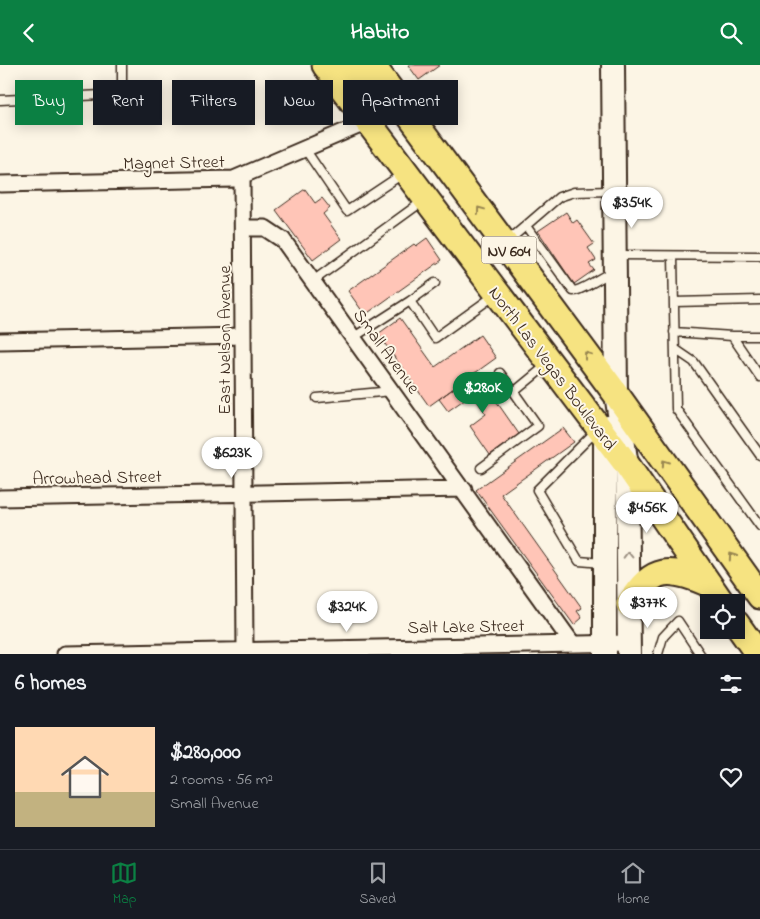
<!DOCTYPE html>
<meta charset="utf-8">
<style>
:root{--surface:#171b24;--page:#242831;--text:#f1f3f6;--muted:#9ea1a6;--line:#363941;--accent:#0b8043}
body{margin:0;font-family:"Indie Flower",sans-serif;background:var(--page);color:var(--text);height:100vh;display:flex;flex-direction:column;font-size:19px;white-space:nowrap}
*{box-sizing:border-box;margin:0}
p{font-size:16px;color:var(--muted)}
.icon{flex:none;width:28px;height:28px;fill:none;stroke:currentColor;stroke-width:2;stroke-linecap:round;stroke-linejoin:round}
.map{position:relative;height:589px;overflow:hidden}
.details{display:flex;flex-direction:column;background:var(--surface);flex:1}
.details>*{flex:none}
.hud{position:absolute;left:15px;top:15px;width:500px;height:45px;display:flex;gap:10px}
.tools{position:absolute;left:700px;top:529px;display:grid;gap:10px}
.tools a{display:grid;place-items:center;width:45px;height:45px;border-radius:0px;background:var(--surface);box-shadow:0 2px 12px #0003;font-size:25px}
.price{position:absolute;translate:-50% -42px;padding:0 11px;border-radius:18px;background:#fff;color:#222;font-size:16px;line-height:32px;filter:drop-shadow(0 1px 2px #0008)}
.price::after{content:'';position:absolute;left:50%;top:30px;width:15px;height:11px;margin-left:-8px;background:inherit;clip-path:polygon(0 0,100% 0,50% 100%)}
.price.active{background:var(--accent);color:#fff}
ul{padding:0;list-style:none}
li{display:flex;align-items:center;gap:15px;height:125px;padding:0 15px}
li+li{border-top:1px solid var(--line)}
li span{display:grid;place-items:center;flex:none;width:140px;height:100px;border-radius:0px;color:#555}
li>.icon{margin-inline-start:auto}
span .icon{width:60px;height:60px;fill:#fffc;stroke-width:1}
li b{font-size:21px}
h2{display:flex;justify-content:space-between;align-items:center;height:60px;padding:0 15px;font-size:21px}
.chip{padding:0 18px;border-radius:0px;background:var(--surface);box-shadow:0 2px 12px #0003;font-size:18px;line-height:45px}
.chip.active{background:var(--accent);color:#fff}
header{display:flex;justify-content:space-between;align-items:center;height:65px;padding:0 15px;background:var(--accent);color:#fff;font-size:22px;font-weight:700}
.tab-bar{display:flex;justify-content:space-around;align-items:center;height:70px;border-top:1px solid var(--line);background:var(--surface);font-size:14px;color:var(--muted)}
.tab-bar a{display:grid;justify-items:center;gap:2px}
.tab-bar .active{color:var(--accent)}
.map>svg:first-child{display:block}
</style>
<header><svg class="icon" aria-label="back" viewBox="0 0 24 24"><path d="M15 5l-7 7 7 7"/></svg>Habito<svg class="icon" aria-label="search" viewBox="0 0 24 24"><circle cx="10" cy="10" r="6"/><path d="M15 15l6 6"/></svg></header>
<div class="map">
<svg width="760" height="589" viewBox="0 0 760 589">
<rect width="100%" height="100%" fill="#fcf5e5"/>
<filter id="ink" filterUnits="userSpaceOnUse"><feTurbulence type="fractalNoise" baseFrequency=".02" numOctaves="2"/><feDisplacementMap in="SourceGraphic" scale="10" xChannelSelector="R" yChannelSelector="G"/><feConvolveMatrix kernelMatrix="1 2 1 2 8 2 1 2 1" color-interpolation-filters="sRGB"/></filter>
<g filter="url(#ink)">
<path fill="#ffc5b7" stroke="#3b2a1e" d="M 408,0 L 440,0 L 419,15 Z
M 305,124 L 315,138 L 322,133 L 330,143 L 323,149 L 341,174 L 313,195 L 276,145 Z
M 566,147 L 573,158 L 577,155 L 594,179 L 588,183 L 596,195 L 589,199 L 594,205 L 574,219 L 538,166 Z
M 427,173 L 442,195 L 365,250 L 348,226 L 414,179 L 416,181 Z
M 400,253 L 435,302 L 480,270 L 496,293 L 429,341 L 378,269 Z
M 476,307 L 519,369 L 490,390 L 470,361 L 486,349 L 472,329 L 448,346 L 439,334 Z
M 563,363 L 574,377 L 501,429 L 582,543 L 577,546 L 582,553 L 574,560 L 476,425 Z"/>
<g fill="none" stroke-linecap="round" stroke-linejoin="round">
<defs>
<path id="lane" d="M 0,35 L 122,29 L 122,0
M 305,84 L 347,146 L 404,108
M 526,161 L 573,226 C 582,226 602,211 612,207
M 508,176 L 559,132 L 574,127 L 612,126
M 617,190 L 760,191
M 673,191 L 676,344 L 760,461
M 313,216 L 423,136
M 435,218 L 410,236 L 435,273 L 495,230
M 674,237 L 760,235
M 674,267 L 732,271 L 760,312
M 732,271 L 760,271
M 354,272 L 410,236
M 675,284 L 694,297 L 760,390
M 500,308 L 514,327
M 317,333 L 392,326
M 597,365 L 537,425 L 579,496 L 603,498
M 481,403 L 538,361 L 514,327 L 548,299
M 658,589 L 663,572 L 678,556 L 700,589"/>
<path id="street" d="M 242,111 L 245,589
M 0,119 L 234,114 L 367,57
M 243,163 L 265,163 L 283,175 L 572,578
M 0,276 L 243,271
M 0,433 L 464,424
M 65,589 L 629,578"/>
<path id="secondary" d="M 613,0 L 616,329 L 627,400 L 629,589
M 605,589 L 605,373 L 608,362"/>
<path id="primary" d="M 325,0 L 627,400 L 722,538
M 339,0 L 351,7 L 377,36 L 395,44 L 403,42
M 372,0 L 616,329 L 760,531
M 629,539 C 653,500 670,502 709,519
M 736,558 L 758,589"/>
</defs>
<use href="#lane" stroke="#3b2a1e" stroke-width="11"/>
<use href="#street" stroke="#3b2a1e" stroke-width="19"/>
<use href="#secondary" stroke="#3b2a1e" stroke-width="26"/>
<use href="#primary" stroke="#3b2a1e" stroke-width="29"/>
<use href="#lane" stroke="#fcf5e5" stroke-width="8"/>
<use href="#street" stroke="#fcf5e5" stroke-width="15"/>
<use href="#secondary" stroke="#fcf5e5" stroke-width="22"/>
<use href="#primary" stroke="#f6e381" stroke-width="25"/>
</g>
<defs><path id="oneway-chevron" d="M-2-3.5L2.5 0L-2 3.5" fill="none" stroke-width="1.6" stroke-linecap="round" stroke-linejoin="round" transform="scale(1.25)"/></defs>
<g stroke="#988650">
<use href="#oneway-chevron" transform="translate(480 145) rotate(-127)"/>
<use href="#oneway-chevron" transform="translate(587 290) rotate(-127)"/>
<use href="#oneway-chevron" transform="translate(665 398) rotate(-125)"/>
<use href="#oneway-chevron" transform="translate(732 491) rotate(-125)"/>
</g>
<use stroke="#9c9082" href="#oneway-chevron" transform="translate(628 490) rotate(-91)"/>
</g>
<g text-anchor="middle" stroke-width="4" stroke-linejoin="round" paint-order="stroke">
<rect fill="#fcf5e5" stroke="#75675a" stroke-width="1" x="481.5" y="171.5" width="55" height="27" rx="4"/>
<g font-size="16" font-weight="bold" fill="#3b2a1e">
<text x="509" y="191">NV 604</text>
</g>
<g font-size="18" fill="#3b2a1e" stroke="#fcf5e5">
<text transform="translate(174 97) rotate(-1)" y="6">Magnet Street</text>
<text transform="translate(224 275) rotate(-90)" y="6">East Nelson Avenue</text>
<text transform="translate(387 286) rotate(54)" y="6">Small Avenue</text>
<text transform="translate(553 303) rotate(53)" y="6">North Las Vegas Boulevard</text>
<text transform="translate(97 412) rotate(-1)" y="6">Arrowhead Street</text>
<text transform="translate(466 561) rotate(-1)" y="6">Salt Lake Street</text>
</g>
</g>
</svg>
<div class="tools">
<a><svg class="icon" aria-label="locate" viewBox="0 0 24 24"><circle cx="12" cy="12" r="6"/><path d="M12 2v4M12 18v4M2 12h4M18 12h4"/></svg></a>
</div>
<b class="price" style="left:632px;top:164px">$354K</b>
<b class="price active" style="left:483px;top:349px">$280K</b>
<b class="price" style="left:232px;top:414px">$623K</b>
<b class="price" style="left:647px;top:469px">$456K</b>
<b class="price" style="left:648px;top:564px">$377K</b>
<b class="price" style="left:347px;top:568px">$324K</b>
<div class="hud">
<a class="chip active">Buy</a>
<a class="chip">Rent</a>
<a class="chip">Filters</a>
<a class="chip">New</a>
<a class="chip">Apartment</a>
</div>
</div>
<section class="details">
<h2>6 homes<svg class="icon" aria-label="filters" viewBox="0 0 24 24"><path d="M4 7h16M4 17h16"/><circle cx="9" cy="7" r="2"/><circle cx="15" cy="17" r="2"/></svg></h2>
<ul>
<li><span style="background:linear-gradient(#ffd9b3 65%,#c2b280 0)"><svg class="icon" aria-label="home" viewBox="0 0 24 24"><path d="M3 11l9-7 9 7M6 9v11h12V9"/></svg></span><div><b>$280,000</b><p>2 rooms · 56 m²</p><p>Small Avenue</p></div><svg class="icon" aria-label="heart" viewBox="0 0 24 24"><path d="M12 20l-8-8c-3-5 5-10 8-4 3-6 11-1 8 4z"/></svg></li>
</ul>
</section>
<nav class="tab-bar">
<a class="active"><svg class="icon" aria-label="map" viewBox="0 0 24 24"><path d="M3 6l6-2 6 2 6-2v14l-6 2-6-2-6 2zM9 4v14M15 6v14"/></svg>Map</a>
<a><svg class="icon" aria-label="saved" viewBox="0 0 24 24"><path d="M7 4h10v16l-5-4-5 4z"/></svg>Saved</a>
<a><svg class="icon" aria-label="home" viewBox="0 0 24 24"><path d="M3 11l9-7 9 7M6 9v11h12V9"/></svg>Home</a>
</nav>
